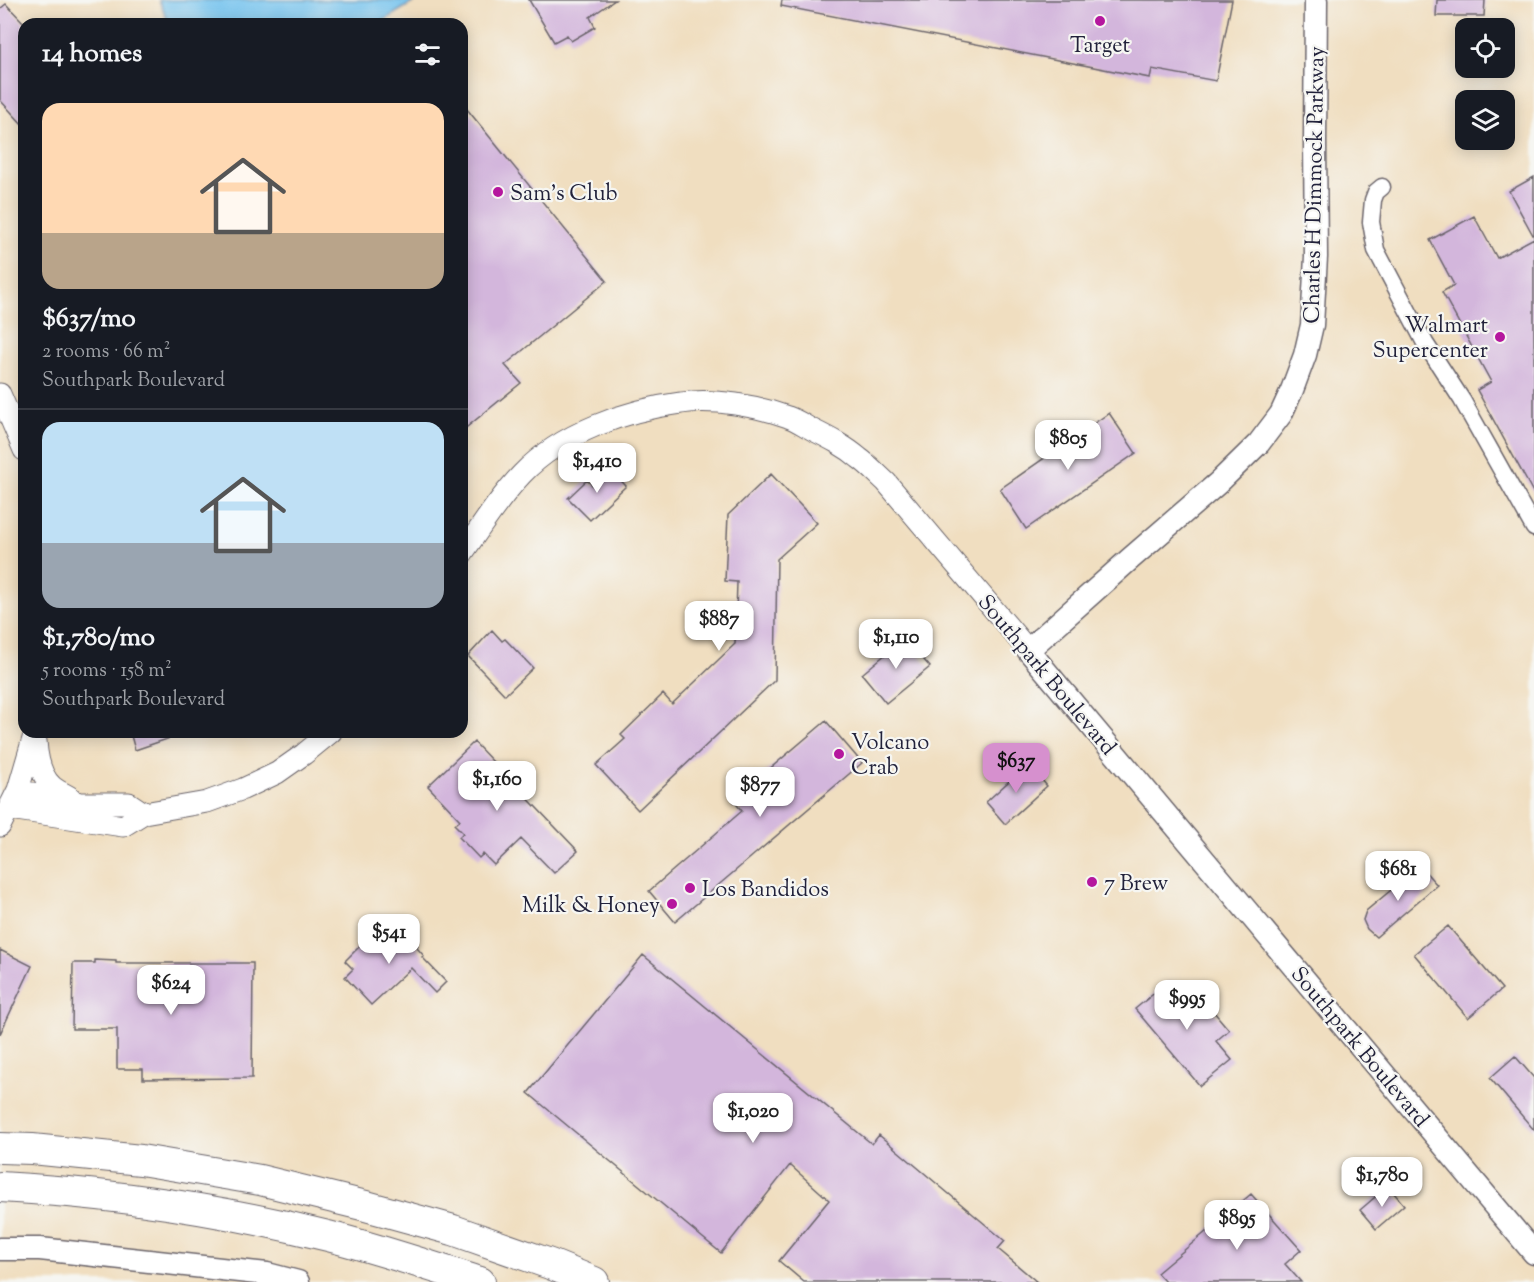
<!DOCTYPE html>
<meta charset="utf-8">
<style>
:root{--surface:#171b24;--page:#242831;--text:#f1f3f6;--muted:#9ea1a6;--line:#363941;--accent:#d690ce}
body{margin:0;font-family:"Sorts Mill Goudy",serif;background:var(--page);color:var(--text);height:100vh;display:flex;flex-direction:column;font-size:22px;white-space:nowrap}
*{box-sizing:border-box;margin:0}
p{font-size:20px;color:var(--muted)}
.icon{flex:none;width:33px;height:33px;fill:none;stroke:currentColor;stroke-width:2;stroke-linecap:round;stroke-linejoin:round}
.map{position:relative;flex:1;overflow:hidden}
.drawer{position:absolute;left:18px;top:18px;width:450px;height:720px;display:flex;flex-direction:column;background:var(--surface);border-radius:18px;box-shadow:0 3px 15px #0003}
.drawer>*{flex:none}
.tools{position:absolute;left:1455px;top:18px;display:grid;gap:12px}
.tools a{display:grid;place-items:center;width:60px;height:60px;border-radius:12px;background:var(--surface);box-shadow:0 3px 15px #0003;font-size:30px}
.price{position:absolute;translate:-50% -51px;padding:0 14px;border-radius:12px;background:#fff;color:#222;font-size:20px;line-height:39px;filter:drop-shadow(0 2px 3px #0008)}
.price::after{content:'';position:absolute;left:50%;top:36px;width:18px;height:14px;margin-left:-9px;background:inherit;clip-path:polygon(0 0,100% 0,50% 100%)}
.price.on{background:var(--accent);color:#111}
ul{padding:0;list-style:none}
li{display:grid;align-content:center;gap:12px;height:318px;padding:0 24px}
li+li{border-top:2px solid var(--line)}
li span{display:grid;place-items:center;height:186px;border-radius:18px;color:#555}
li>.icon{margin-inline-start:auto}
span .icon{width:108px;height:108px;fill:#fffc;stroke-width:1}
li b{font-size:26px}
h2{display:flex;justify-content:space-between;align-items:center;height:72px;padding:0 24px;font-size:26px}
.map>svg:first-child{display:block}
</style>
<div class="map">
<svg width="1534" height="1282" viewBox="0 0 1534 1282">
<rect width="100%" height="100%" fill="#f6f6f2"/>
<filter id="ink" filterUnits="userSpaceOnUse"><feTurbulence type="fractalNoise" baseFrequency=".0167" numOctaves="2"/><feDisplacementMap in="SourceGraphic" scale="12" xChannelSelector="R" yChannelSelector="G"/><feConvolveMatrix kernelMatrix="1 2 1 2 8 2 1 2 1" color-interpolation-filters="sRGB"/></filter>
<filter id="wash" filterUnits="userSpaceOnUse"><feTurbulence type="fractalNoise" baseFrequency=".008" numOctaves="4" result="noise"/><feDisplacementMap in="SourceGraphic" scale="24" xChannelSelector="R" yChannelSelector="G"/><feGaussianBlur stdDeviation="1.35" result="paint"/><feColorMatrix in="noise" values="0 0 0 0 0 0 0 0 0 0 0 0 0 0 0 0 0 1.4 0 .05"/><feComposite in="paint" operator="in"/></filter>
<g filter="url(#wash)">
<rect width="100%" height="100%" fill="#f0dec0"/>
<path fill="#73c2ee" stroke="#4a7294" stroke-width="1.5" d="M 159,0 L 417,0 L 378,24 L 169,24 Z"/>
<g id="blocks">
<path fill="#d3b6dc" d="M 529,0 L 615,0 L 590,17 L 595,27 L 571,41 L 567,35 L 554,42 Z
M 782,0 L 1232,0 L 1216,81 L 1152,69 L 1150,78 L 781,6 Z
M 1437,0 L 1485,0 L 1484,16 L 1436,16 Z
M 6,4 L 24,23 L 24,126 L 0,100 L 0,9 Z
M 462,103 L 607,281 L 505,365 L 521,383 L 462,431 Z
M 1534,177 L 1534,237 L 1509,191 Z
M 1474,216 L 1497,258 L 1534,238 L 1534,494 L 1477,390 L 1491,382 L 1442,292 L 1454,285 L 1430,240 Z
M 1109,413 L 1136,453 L 1026,529 L 1000,489 Z
M 610,469 L 626,486 L 590,520 L 568,498 L 587,480 L 593,486 Z
M 771,474 L 817,523 L 777,559 L 775,680 L 638,810 L 596,765 L 625,739 L 621,735 L 663,694 L 672,704 L 735,644 L 737,582 L 725,581 L 728,515 Z
M 492,630 L 502,641 L 505,639 L 533,668 L 505,695 L 468,656 Z
M 905,638 L 930,667 L 886,703 L 862,674 Z
M 826,721 L 862,763 L 675,922 L 649,891 L 742,811 L 733,800 Z
M 130,732 L 182,732 L 182,734 L 135,750 Z
M 474,742 L 578,851 L 554,873 L 521,839 L 494,865 L 483,854 L 479,858 L 459,837 L 463,833 L 455,825 L 460,820 L 428,786 Z
M 1028,764 L 1047,786 L 1005,824 L 986,802 Z
M 1421,867 L 1437,885 L 1376,937 L 1367,929 L 1363,920 L 1366,911 L 1414,871 L 1415,873 Z
M 392,924 L 405,935 L 406,933 L 418,946 L 417,948 L 424,956 L 422,957 L 446,982 L 435,993 L 411,968 L 371,1005 L 345,977 L 353,969 L 345,961 L 362,944 L 367,948 Z
M 1448,926 L 1502,989 L 1468,1018 L 1414,954 Z
M 0,950 L 32,966 L 0,1034 Z
M 643,955 L 872,1144 L 879,1135 L 1005,1241 L 998,1249 L 1037,1282 L 804,1282 L 779,1261 L 829,1200 L 790,1165 L 721,1253 L 528,1093 Z
M 95,960 L 116,961 L 116,963 L 253,963 L 252,1078 L 143,1079 L 143,1069 L 117,1069 L 117,1029 L 72,1029 L 73,963 L 95,963 Z
M 1169,981 L 1187,1002 L 1198,993 L 1229,1030 L 1216,1041 L 1232,1060 L 1200,1086 L 1135,1009 Z
M 1515,1056 L 1534,1078 L 1534,1130 L 1490,1078 Z
M 1388,1186 L 1404,1205 L 1376,1229 L 1360,1210 Z
M 1251,1194 L 1301,1250 L 1285,1264 L 1301,1282 L 1165,1282 L 1157,1273 Z"/>
</g>
</g>
<g filter="url(#ink)">
<use href="#blocks" fill-opacity="0" stroke="#6a646a" stroke-width="1.5"/>
<g fill="none" stroke-linecap="round" stroke-linejoin="round">
<defs>
<path id="minor" d="M 1382,187 L 1376,192 L 1373,200 L 1371,222 L 1376,250 L 1425,343 L 1462,400 L 1534,528"/>
<path id="tertiary" d="M 0,394 L 24,450
M 462,554 C 481,527 499,498 522,474 C 561,433 626,410 681,403 C 714,398 758,406 788,417 C 797,420 805,426 813,430 C 829,438 845,446 859,458 C 869,465 877,474 886,482 L 1028,650
M 36,741 C 37,757 40,776 53,787 C 58,791 65,794 70,797
M 18,790 L 81,803 L 129,803 L 144,813
M 10,809 L 123,826 L 144,813 L 207,802 L 243,789 L 277,773 L 304,754 L 331,732
M 0,826 L 18,790 L 35,732"/>
<path id="secondary" d="M 1316,0 L 1315,142 L 1316,257 L 1312,325 L 1305,355 L 1292,390 L 1281,414 L 1259,443 L 1218,483 L 1130,559 L 1028,650 L 1534,1253
M 0,1249 L 40,1249 L 267,1274 L 298,1282"/>
<path id="motorway" d="M 0,1148 L 32,1149 L 141,1160 L 260,1180 L 366,1206 L 453,1230 L 550,1264 L 594,1282
M 0,1187 C 110,1193 220,1209 328,1236 C 379,1249 430,1266 480,1282"/>
</defs>
<use href="#minor" stroke="#6a646a" stroke-width="19"/>
<use href="#tertiary" stroke="#6a646a" stroke-width="23"/>
<use href="#secondary" stroke="#6a646a" stroke-width="25"/>
<use href="#motorway" stroke="#6a646a" stroke-width="32"/>
<use href="#minor" stroke="#fff" stroke-width="16"/>
<use href="#tertiary" stroke="#fff" stroke-width="21"/>
<use href="#secondary" stroke="#fff" stroke-width="22"/>
<use href="#motorway" stroke="#fff" stroke-width="30"/>
</g>
</g>
<g fill="#b5179e" stroke="#f6f6f2" stroke-width="2">
<circle cx="1100" cy="21" r="6"/>
<circle cx="498" cy="192" r="6"/>
<circle cx="1500" cy="337" r="6"/>
<circle cx="839" cy="754" r="6"/>
<circle cx="1092" cy="882" r="6"/>
<circle cx="690" cy="888" r="6"/>
<circle cx="672" cy="904" r="6"/>
</g>
<g text-anchor="middle" stroke-width="4.5" stroke-linejoin="round" paint-order="stroke">
<g font-size="22" fill="#22223b" stroke="#f6f6f2" text-anchor="start">
<text x="1100" y="52" text-anchor="middle">Target</text>
<text x="510" y="200">Sam's Club</text>
<text x="1488" y="332" text-anchor="end">Walmart<tspan x="1488" dy="25">Supercenter</tspan></text>
<text x="851" y="749">Volcano<tspan x="851" dy="25">Crab</tspan></text>
<text x="1104" y="890">7 Brew</text>
<text x="702" y="896">Los Bandidos</text>
<text x="660" y="912" text-anchor="end">Milk &amp; Honey</text>
</g>
<g font-size="22" fill="#22223b" stroke="#f6f6f2">
<text transform="translate(1313 185) rotate(-89)" y="8">Charles H Dimmock Parkway</text>
<text transform="translate(1048 674) rotate(50)" y="8">Southpark Boulevard</text>
<text transform="translate(1361 1046) rotate(50)" y="8">Southpark Boulevard</text>
</g>
</g>
</svg>
<div class="tools">
<a><svg class="icon" aria-label="locate" viewBox="0 0 24 24"><circle cx="12" cy="12" r="6"/><path d="M12 2v4M12 18v4M2 12h4M18 12h4"/></svg></a>
<a><svg class="icon" aria-label="layers" viewBox="0 0 24 24"><path d="M12 4l9 5-9 5-9-5zM3 14l9 5 9-5"/></svg></a>
</div>
<b class="price" style="left:1068px;top:471px">$805</b>
<b class="price" style="left:597px;top:494px">$1,410</b>
<b class="price" style="left:719px;top:652px">$887</b>
<b class="price" style="left:896px;top:670px">$1,110</b>
<b class="price on" style="left:1016px;top:794px">$637</b>
<b class="price" style="left:497px;top:812px">$1,160</b>
<b class="price" style="left:760px;top:818px">$877</b>
<b class="price" style="left:1398px;top:902px">$681</b>
<b class="price" style="left:389px;top:965px">$541</b>
<b class="price" style="left:171px;top:1016px">$624</b>
<b class="price" style="left:1187px;top:1031px">$995</b>
<b class="price" style="left:753px;top:1144px">$1,020</b>
<b class="price" style="left:1382px;top:1208px">$1,780</b>
<b class="price" style="left:1237px;top:1251px">$895</b>
<section class="drawer">
<h2>14 homes<svg class="icon" aria-label="filters" viewBox="0 0 24 24"><path d="M4 7h16M4 17h16"/><circle cx="9" cy="7" r="2"/><circle cx="15" cy="17" r="2"/></svg></h2>
<ul>
<li><span style="background:linear-gradient(#ffd9b3 70%,#b9a48a 0)"><svg class="icon" aria-label="home" viewBox="0 0 24 24"><path d="M3 11l9-7 9 7M6 9v11h12V9"/></svg></span><div><b>$637/mo</b><p>2 rooms · 66 m²</p><p>Southpark Boulevard</p></div></li>
<li><span style="background:linear-gradient(#bfe0f5 65%,#9aa5b1 0)"><svg class="icon" aria-label="home" viewBox="0 0 24 24"><path d="M3 11l9-7 9 7M6 9v11h12V9"/></svg></span><div><b>$1,780/mo</b><p>5 rooms · 158 m²</p><p>Southpark Boulevard</p></div></li>
</ul>
</section>
</div>
